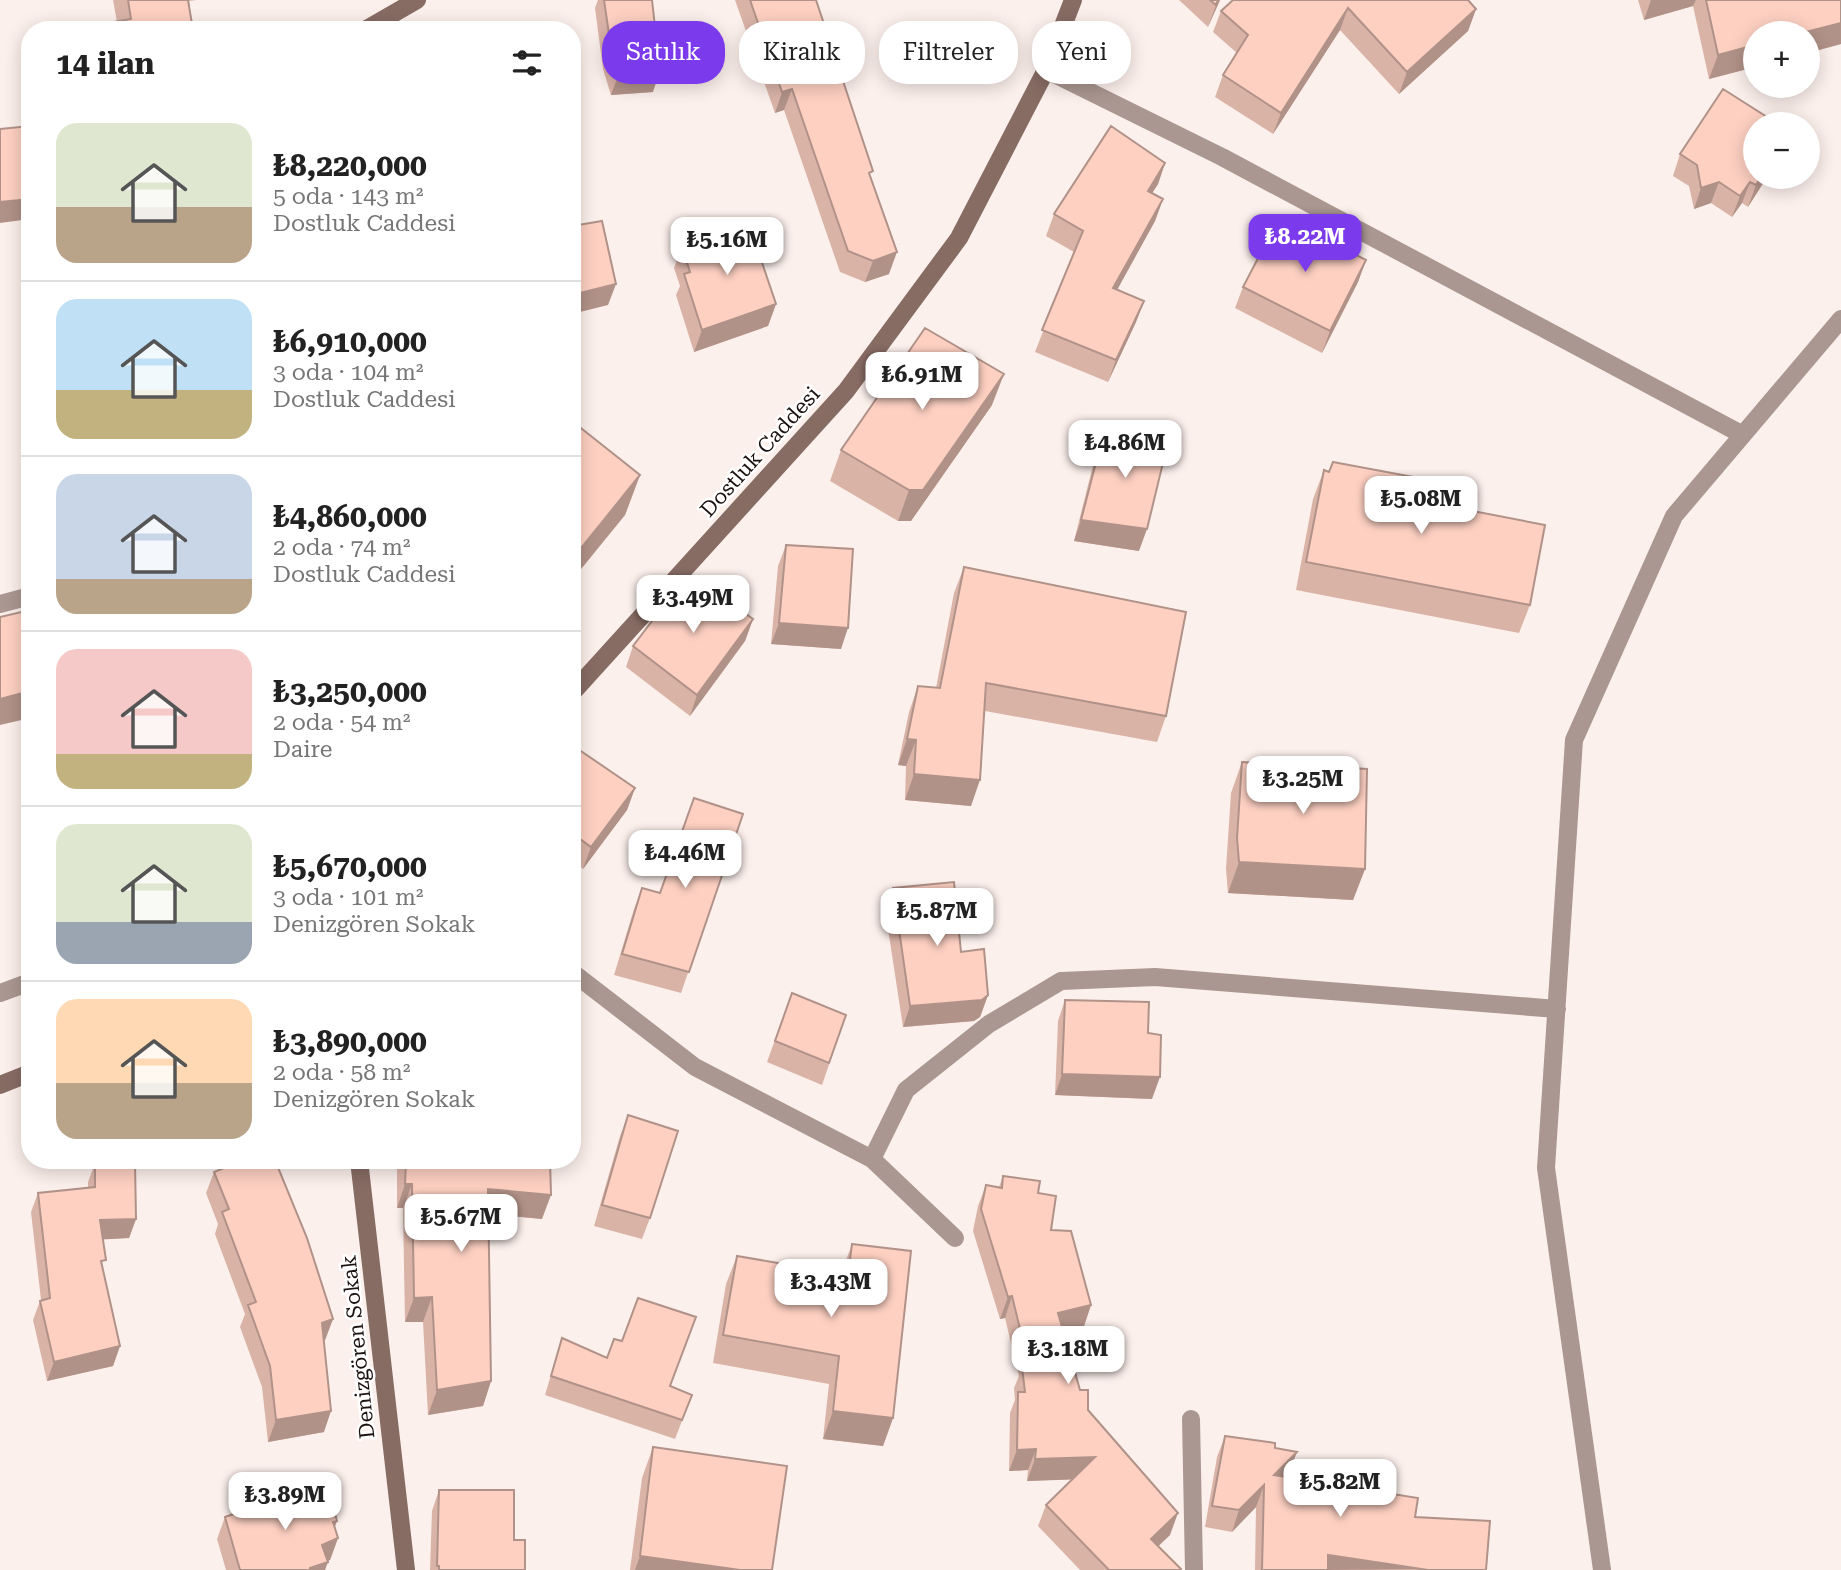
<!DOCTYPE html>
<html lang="tr">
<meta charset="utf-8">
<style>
:root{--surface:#fff;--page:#f2f2f2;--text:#222;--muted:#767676;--line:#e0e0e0;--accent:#7c3aed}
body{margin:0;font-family:"Roboto Serif",serif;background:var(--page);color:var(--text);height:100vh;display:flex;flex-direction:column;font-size:26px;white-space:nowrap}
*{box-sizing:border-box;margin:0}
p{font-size:23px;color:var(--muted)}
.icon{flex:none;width:38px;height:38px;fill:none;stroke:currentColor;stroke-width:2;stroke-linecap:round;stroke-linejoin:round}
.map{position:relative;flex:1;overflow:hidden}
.sheet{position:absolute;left:21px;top:21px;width:560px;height:1148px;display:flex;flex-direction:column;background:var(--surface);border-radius:28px;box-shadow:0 4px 18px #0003}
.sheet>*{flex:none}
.banner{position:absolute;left:602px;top:21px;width:665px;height:63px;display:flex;gap:14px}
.fabs{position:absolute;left:1743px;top:21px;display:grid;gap:14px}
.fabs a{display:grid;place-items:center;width:77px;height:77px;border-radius:50%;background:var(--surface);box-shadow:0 4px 18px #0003;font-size:35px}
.price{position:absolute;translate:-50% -60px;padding:0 16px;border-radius:14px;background:#fff;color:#222;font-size:23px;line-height:46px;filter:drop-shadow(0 2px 4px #0008)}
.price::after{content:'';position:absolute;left:50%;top:42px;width:21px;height:16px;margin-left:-10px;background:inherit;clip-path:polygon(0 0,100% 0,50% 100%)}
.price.on{background:var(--accent);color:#fff}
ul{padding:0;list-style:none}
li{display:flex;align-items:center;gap:21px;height:175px;padding:0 35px}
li+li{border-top:2px solid var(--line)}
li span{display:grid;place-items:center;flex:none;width:196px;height:140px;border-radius:21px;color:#555}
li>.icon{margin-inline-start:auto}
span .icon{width:84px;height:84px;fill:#fffc;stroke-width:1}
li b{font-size:30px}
h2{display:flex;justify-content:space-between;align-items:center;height:84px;padding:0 35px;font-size:30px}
.tag{padding:0 24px;border-radius:28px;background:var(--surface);box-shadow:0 4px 18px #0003;font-size:24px;line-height:63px}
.tag.on{background:var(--accent);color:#fff}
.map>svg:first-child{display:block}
</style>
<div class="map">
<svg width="1841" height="1570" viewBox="0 0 1841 1570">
<rect width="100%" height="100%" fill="#fcf0ec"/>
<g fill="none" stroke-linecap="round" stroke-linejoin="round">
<path stroke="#ab9791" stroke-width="18" d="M 0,993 L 30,982
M 1191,1419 L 1194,1570"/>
<path stroke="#ab9791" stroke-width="18" d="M 1046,70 L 1222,157 L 1743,435
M 0,604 L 30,596
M 572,972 L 695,1067 L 872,1159 L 955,1238
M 872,1159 L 906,1090 L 989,1024 L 1061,981 L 1155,977 L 1557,1009
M 1602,1570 L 1546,1168 L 1574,740 L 1674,516 L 1841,319"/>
<path stroke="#876c64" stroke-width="18" d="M 365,30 L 417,0
M 572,693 L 846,391 L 959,238 L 1046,70 L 1073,0
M 0,1085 L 30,1073
M 359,1160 L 406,1570"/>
</g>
<path fill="#dab3a7" d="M 113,0 L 197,0 L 189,1 L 193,30 L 117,22 Z
M 598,0 L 604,0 L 653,92 L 611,95 L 603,69 L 595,8 Z
M 735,0 L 816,0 L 871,178 L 889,274 L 865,282 L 840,272 L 784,110 L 775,113 Z
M 1179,0 L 1220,0 L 1208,27 Z
M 1233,0 L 1476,9 L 1468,31 L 1399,94 L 1340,30 L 1273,134 L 1215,97 L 1223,75 L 1237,53 L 1213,32 L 1221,11 Z
M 1638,0 L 1841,0 L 1841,44 L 1709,79 L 1693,6 L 1644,20 Z
M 30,43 L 30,101 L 23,62 Z
M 1680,154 L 1767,177 L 1748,207 L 1742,203 L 1732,217 L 1711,203 L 1694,209 L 1689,186 L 1673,176 Z
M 1165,163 L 1158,184 L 1152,193 L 1163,199 L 1155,221 L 1117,290 L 1144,301 L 1136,322 L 1108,382 L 1035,352 L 1074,252 L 1046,236 L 1054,214 Z
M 682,247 L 776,304 L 768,326 L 694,352 L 676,295 L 680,286 L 674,268 Z
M 1366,260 L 1358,282 L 1322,353 L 1235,308 L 1243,287 Z
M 992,405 L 911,521 L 898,521 L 830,481 L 841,450 Z
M 572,421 L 640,475 L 625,515 L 572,580 Z
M 1105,428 L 1139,551 L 1074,541 L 1097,449 Z
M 1324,470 L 1447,506 L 1530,605 L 1519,633 L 1296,590 L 1313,499 Z
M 786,545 L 841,649 L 771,644 L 778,566 Z
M 964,567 L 1166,716 L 1157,742 L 985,711 L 971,806 L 905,800 L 906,766 L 898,765 L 909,712 L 918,686 L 936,688 L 954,593 Z
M 713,601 L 753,619 L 745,641 L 690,716 L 626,667 L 633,646 Z
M 572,750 L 635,788 L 627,810 L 583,869 L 572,860 Z
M 1242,762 L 1365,869 L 1353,900 L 1228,893 L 1226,869 L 1231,793 Z
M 743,814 L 681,993 L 614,975 L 634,909 L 642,888 L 660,893 Z
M 893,888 L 961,952 L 988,995 L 980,1017 L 974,1021 L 903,1027 L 885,909 Z
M 792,993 L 846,1015 L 822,1085 L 767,1062 Z
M 1065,1000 L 1148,1033 L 1152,1099 L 1055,1095 L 1058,1021 Z
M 628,1115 L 650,1218 L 642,1239 L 594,1226 L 620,1136 Z
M 397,1160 L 550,1160 L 542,1219 L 489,1214 L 491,1381 L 483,1406 L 428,1415 L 423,1322 L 405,1322 L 403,1208 L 397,1208 Z
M 95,1163 L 136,1219 L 129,1238 L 103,1239 L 102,1269 L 120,1346 L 113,1366 L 47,1381 L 33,1320 L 40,1301 L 41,1300 L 31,1212 L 38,1193 L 88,1188 L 88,1182 Z
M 214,1172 L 333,1319 L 325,1340 L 324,1341 L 324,1432 L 268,1442 L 262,1387 L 240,1327 L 245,1314 L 215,1234 L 218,1224 L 206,1193 Z
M 1003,1176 L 1038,1193 L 1051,1230 L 1091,1305 L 1084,1326 L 1063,1332 L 1080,1390 L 1088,1410 L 1170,1535 L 1158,1546 L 1181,1570 L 1080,1570 L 1038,1526 L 1046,1505 L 1072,1479 L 1027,1481 L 1028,1470 L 1009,1471 L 1010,1413 L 1015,1400 L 1014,1388 L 1019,1376 L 1005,1318 L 1000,1319 L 973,1231 L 978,1206 L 986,1185 L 999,1187 Z
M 852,1244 L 893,1418 L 883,1446 L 823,1439 L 829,1384 L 713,1363 L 726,1284 L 737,1256 L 841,1274 Z
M 562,1338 L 692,1395 L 675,1439 L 545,1395 Z
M 1225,1436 L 1275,1448 L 1289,1473 L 1286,1477 L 1415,1517 L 1486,1570 L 1255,1570 L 1256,1507 L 1232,1532 L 1205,1527 L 1217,1457 Z
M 653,1447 L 772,1570 L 630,1570 L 642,1478 Z
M 439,1490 L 514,1540 L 525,1570 L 430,1570 L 432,1511 Z
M 225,1517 L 335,1527 L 338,1538 L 330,1560 L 327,1561 L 325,1570 L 226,1570 L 217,1539 Z"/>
<path fill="#b19288" d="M 1218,0 L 1220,0 L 1208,27 Z
M 1651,0 L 1696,0 L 1693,6 L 1644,20 Z
M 1348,8 L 1340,30 L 1273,134 L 1281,113 Z
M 1476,9 L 1468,31 L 1399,94 L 1407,72 Z
M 1841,23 L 1841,44 L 1808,53 L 1808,33 L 1802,33 Z
M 1755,45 L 1755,67 L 1709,79 L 1718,55 Z
M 660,71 L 653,92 L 611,95 L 619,73 Z
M 792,89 L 784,110 L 775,113 L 782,92 Z
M 1165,163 L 1158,184 L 1140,212 L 1148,191 Z
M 1761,177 L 1767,177 L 1748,207 L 1756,185 Z
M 1719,182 L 1711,203 L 1694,209 L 1701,188 Z
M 1750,182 L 1742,203 L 1732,217 L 1740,196 Z
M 30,199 L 30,219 L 0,223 L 0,202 Z
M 1163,199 L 1155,221 L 1106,310 L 1113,288 Z
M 897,252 L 889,274 L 865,282 L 873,261 Z
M 1366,260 L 1358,282 L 1322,353 L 1330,331 Z
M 616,284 L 608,305 L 572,314 L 572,295 Z
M 1144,301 L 1136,322 L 1108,382 L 1116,360 Z
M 776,304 L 768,326 L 694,352 L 702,330 Z
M 1004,374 L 992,405 L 911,521 L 898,521 L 909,490 Z
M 640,475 L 625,515 L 572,580 L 572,567 L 578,552 Z
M 1081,520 L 1147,529 L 1139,551 L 1074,541 Z
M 753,619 L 745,641 L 690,716 L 697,695 Z
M 779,623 L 848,628 L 841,649 L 771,644 Z
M 30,691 L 30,718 L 0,725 L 0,699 Z
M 907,739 L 916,740 L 906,766 L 898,765 Z
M 914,774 L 980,780 L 971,806 L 905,800 Z
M 635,788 L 627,810 L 583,869 L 591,847 Z
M 1239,862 L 1365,869 L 1353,900 L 1228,893 Z
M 988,995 L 980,1017 L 974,1021 L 903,1027 L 910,1006 Z
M 1062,1074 L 1160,1077 L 1152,1099 L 1055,1095 Z
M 405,1184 L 412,1184 L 403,1208 L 397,1208 Z
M 488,1189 L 551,1195 L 542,1219 L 480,1213 Z
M 136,1219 L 129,1238 L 93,1240 L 100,1220 Z
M 1012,1296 L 1005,1318 L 1000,1319 L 1008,1297 Z
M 432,1297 L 423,1322 L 405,1322 L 414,1298 Z
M 1091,1305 L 1084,1326 L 1050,1335 L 1058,1313 Z
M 333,1319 L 325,1340 L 314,1344 L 322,1323 Z
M 120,1346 L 113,1366 L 47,1381 L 54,1362 Z
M 491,1381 L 483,1406 L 428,1415 L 437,1390 Z
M 331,1411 L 324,1432 L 268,1442 L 276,1420 Z
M 833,1411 L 893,1418 L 883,1446 L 823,1439 Z
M 1036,1449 L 1028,1470 L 1009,1471 L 1017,1450 Z
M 1297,1452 L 1289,1473 L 1266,1497 L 1274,1475 Z
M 1095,1457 L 1087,1479 L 1027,1481 L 1035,1459 Z
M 1264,1485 L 1256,1507 L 1232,1532 L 1239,1510 Z
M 1178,1513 L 1170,1535 L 1143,1561 L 1151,1539 Z
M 337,1521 L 329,1542 L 338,1538 L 330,1560 L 314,1566 L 322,1545 L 333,1522 Z
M 1328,1555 L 1428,1569 L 1322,1570 Z
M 640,1556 L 740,1570 L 635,1570 Z
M 328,1562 L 325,1570 L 309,1570 L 310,1568 Z"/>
<path fill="#fdd0c2" stroke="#b19288" stroke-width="2" d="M 128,0 L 188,0 L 193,30 L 67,30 L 131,19 Z
M 604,0 L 652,0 L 660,71 L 619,73 L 611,48 Z
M 750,0 L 816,0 L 873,171 L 869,173 L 897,252 L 873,261 L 848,251 L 792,89 L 782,92 Z
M 1210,0 L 1218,0 L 1216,5 Z
M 1233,0 L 1468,0 L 1476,9 L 1407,72 L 1348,8 L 1281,113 L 1223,75 L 1248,35 L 1221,11 Z
M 1706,0 L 1841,0 L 1841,23 L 1802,33 L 1755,33 L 1755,45 L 1718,55 Z
M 1723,89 L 1778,124 L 1755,124 L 1755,177 L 1761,177 L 1756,185 L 1750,182 L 1740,196 L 1719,182 L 1701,188 L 1697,165 L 1680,154 Z
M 30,126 L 30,199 L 0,202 L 0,129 Z
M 1111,126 L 1165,163 L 1148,191 L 1163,199 L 1113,288 L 1144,301 L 1116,360 L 1042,330 L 1083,231 L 1054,214 Z
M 1280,216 L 1366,260 L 1330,331 L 1243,287 Z
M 602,221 L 616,284 L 572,295 L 572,226 Z
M 749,224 L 776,304 L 702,330 L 684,274 L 690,272 L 682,247 Z
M 925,328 L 1004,374 L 923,490 L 909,490 L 841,450 Z
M 572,421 L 640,475 L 578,552 L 572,547 Z
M 1105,428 L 1168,442 L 1147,529 L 1081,520 Z
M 1333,462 L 1451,484 L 1447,506 L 1545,525 L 1530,605 L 1306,562 L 1324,470 L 1329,472 Z
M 786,545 L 853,549 L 848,628 L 779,623 Z
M 964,567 L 1186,612 L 1166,716 L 986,683 L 980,780 L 914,774 L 916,740 L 907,739 L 918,686 L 940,688 Z
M 684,579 L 713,601 L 718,594 L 753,619 L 697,695 L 633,646 Z
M 30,610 L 30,691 L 0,699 L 0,617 Z
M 575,747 L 635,788 L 591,847 L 572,833 L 572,750 Z
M 1242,762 L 1367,769 L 1365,869 L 1239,862 L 1237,838 Z
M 694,798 L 743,814 L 689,972 L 622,954 L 642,888 L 660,893 Z
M 954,882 L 961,952 L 984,949 L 988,995 L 982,1000 L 910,1006 L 893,888 Z
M 792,993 L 846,1015 L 829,1063 L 775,1041 Z
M 1065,1000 L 1149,1002 L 1148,1033 L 1161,1035 L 1160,1077 L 1062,1074 Z
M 628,1115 L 678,1131 L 650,1218 L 602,1205 Z
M 244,1160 L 275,1160 L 307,1238 L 333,1319 L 322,1323 L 331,1411 L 276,1420 L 270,1366 L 248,1305 L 256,1302 L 222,1212 L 229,1209 L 214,1172 Z
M 406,1160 L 550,1160 L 551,1195 L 488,1189 L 491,1381 L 437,1390 L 432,1297 L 414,1298 L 412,1184 L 405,1184 Z
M 135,1162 L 136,1219 L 100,1220 L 106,1260 L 101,1261 L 120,1346 L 54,1362 L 40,1301 L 50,1298 L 38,1193 L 95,1187 L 95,1163 Z
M 1003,1176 L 1040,1181 L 1038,1193 L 1056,1196 L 1051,1230 L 1071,1231 L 1091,1305 L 1058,1313 L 1080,1390 L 1088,1390 L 1088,1410 L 1178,1513 L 1151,1539 L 1181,1569 L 1180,1570 L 1109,1570 L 1046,1505 L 1095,1457 L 1035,1459 L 1036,1449 L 1017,1450 L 1018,1392 L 1025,1392 L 1022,1367 L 1029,1366 L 1012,1296 L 1008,1297 L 981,1209 L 986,1185 L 1002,1188 Z
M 852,1244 L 911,1251 L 893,1418 L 833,1411 L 839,1356 L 723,1335 L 737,1256 L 848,1275 Z
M 638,1298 L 696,1317 L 670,1386 L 692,1395 L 682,1420 L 551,1376 L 562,1338 L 607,1358 L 614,1339 L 622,1341 Z
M 1225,1436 L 1275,1443 L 1275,1448 L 1297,1452 L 1274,1475 L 1418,1498 L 1415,1517 L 1490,1521 L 1486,1570 L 1428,1570 L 1328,1555 L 1328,1570 L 1262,1570 L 1264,1485 L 1239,1510 L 1212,1506 Z
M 653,1447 L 787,1466 L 772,1570 L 740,1570 L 640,1556 Z
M 310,1488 L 328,1488 L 337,1521 L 333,1522 L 338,1538 L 322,1545 L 328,1562 L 310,1568 L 310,1570 L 240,1570 L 225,1517 Z
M 439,1490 L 514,1490 L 514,1540 L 525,1540 L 525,1570 L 439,1570 L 439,1566 L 437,1566 Z"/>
<g text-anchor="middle" stroke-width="5" stroke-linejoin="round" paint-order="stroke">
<g font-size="21" fill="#1c1210" stroke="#fff">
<text transform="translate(760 452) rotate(-48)" y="7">Dostluk Caddesi</text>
<text transform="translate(358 1347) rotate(-96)" y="7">Denizgören Sokak</text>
</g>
</g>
</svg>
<div class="fabs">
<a>+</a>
<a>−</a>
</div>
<b class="price on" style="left:1305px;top:274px">₺8.22M</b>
<b class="price" style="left:727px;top:277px">₺5.16M</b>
<b class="price" style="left:922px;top:412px">₺6.91M</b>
<b class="price" style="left:1125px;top:480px">₺4.86M</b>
<b class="price" style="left:1421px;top:536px">₺5.08M</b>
<b class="price" style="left:693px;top:635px">₺3.49M</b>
<b class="price" style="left:1303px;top:816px">₺3.25M</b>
<b class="price" style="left:685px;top:890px">₺4.46M</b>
<b class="price" style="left:937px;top:948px">₺5.87M</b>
<b class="price" style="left:461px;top:1254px">₺5.67M</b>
<b class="price" style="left:831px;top:1319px">₺3.43M</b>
<b class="price" style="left:1068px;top:1386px">₺3.18M</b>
<b class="price" style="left:1340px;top:1519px">₺5.82M</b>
<b class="price" style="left:285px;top:1532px">₺3.89M</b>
<div class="banner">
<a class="tag on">Satılık</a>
<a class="tag">Kiralık</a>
<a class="tag">Filtreler</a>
<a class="tag">Yeni</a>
</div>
<section class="sheet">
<h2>14 ilan<svg class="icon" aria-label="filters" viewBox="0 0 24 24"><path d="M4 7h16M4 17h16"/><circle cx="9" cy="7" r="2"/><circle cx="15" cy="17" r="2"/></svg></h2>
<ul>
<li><span style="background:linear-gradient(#dfe7d0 60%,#b9a48a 0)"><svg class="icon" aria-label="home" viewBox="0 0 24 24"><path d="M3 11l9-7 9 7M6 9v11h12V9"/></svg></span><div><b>₺8,220,000</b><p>5 oda · 143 m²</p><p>Dostluk Caddesi</p></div></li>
<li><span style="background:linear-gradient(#bfe0f5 65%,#c2b280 0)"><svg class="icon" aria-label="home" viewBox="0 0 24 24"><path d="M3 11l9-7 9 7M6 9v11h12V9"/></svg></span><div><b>₺6,910,000</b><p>3 oda · 104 m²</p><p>Dostluk Caddesi</p></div></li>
<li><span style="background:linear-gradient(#c9d6e8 75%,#b9a48a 0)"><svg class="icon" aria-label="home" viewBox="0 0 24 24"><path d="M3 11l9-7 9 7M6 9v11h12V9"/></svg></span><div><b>₺4,860,000</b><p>2 oda · 74 m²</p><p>Dostluk Caddesi</p></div></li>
<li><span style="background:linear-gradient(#f6c9c9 75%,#c2b280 0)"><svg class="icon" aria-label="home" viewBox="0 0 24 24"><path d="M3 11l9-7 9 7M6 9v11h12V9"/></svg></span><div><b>₺3,250,000</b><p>2 oda · 54 m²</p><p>Daire</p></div></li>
<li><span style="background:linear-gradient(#dfe7d0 70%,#9aa5b1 0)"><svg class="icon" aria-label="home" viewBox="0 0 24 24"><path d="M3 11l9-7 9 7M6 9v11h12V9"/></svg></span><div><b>₺5,670,000</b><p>3 oda · 101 m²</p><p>Denizgören Sokak</p></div></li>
<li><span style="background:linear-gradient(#ffd9b3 60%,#b9a48a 0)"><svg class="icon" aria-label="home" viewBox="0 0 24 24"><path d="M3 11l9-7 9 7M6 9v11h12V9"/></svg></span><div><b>₺3,890,000</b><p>2 oda · 58 m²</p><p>Denizgören Sokak</p></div></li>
</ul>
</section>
</div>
